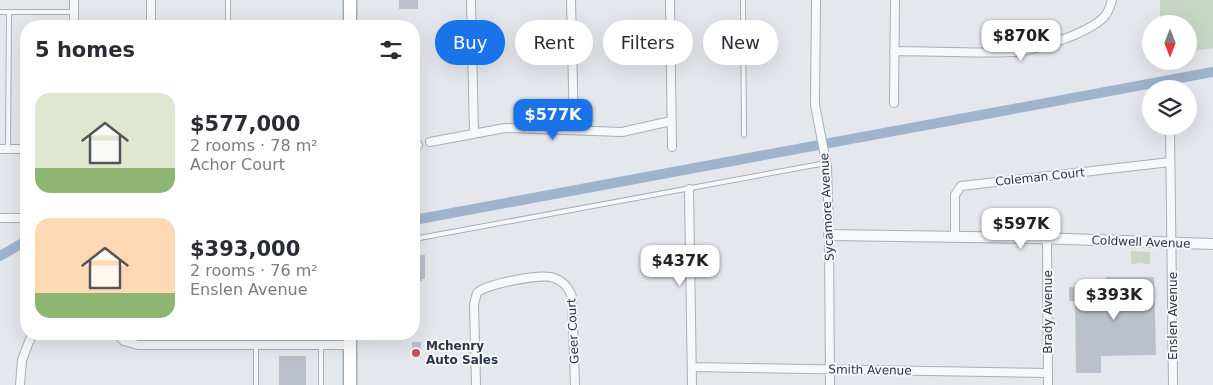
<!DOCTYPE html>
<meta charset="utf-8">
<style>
:root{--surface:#fff;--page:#f2f2f3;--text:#2b2b33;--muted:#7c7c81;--accent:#1a73e8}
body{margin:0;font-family:"DejaVu Sans",sans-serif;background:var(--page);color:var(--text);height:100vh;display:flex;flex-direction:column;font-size:19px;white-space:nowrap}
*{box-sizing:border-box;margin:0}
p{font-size:16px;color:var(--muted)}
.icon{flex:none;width:28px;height:28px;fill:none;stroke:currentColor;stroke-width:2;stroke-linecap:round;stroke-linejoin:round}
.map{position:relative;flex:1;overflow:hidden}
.panel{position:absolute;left:20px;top:20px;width:400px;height:320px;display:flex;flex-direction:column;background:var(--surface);border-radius:20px;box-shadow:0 5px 20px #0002}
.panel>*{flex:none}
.banner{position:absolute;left:435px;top:20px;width:475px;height:45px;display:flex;gap:10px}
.needle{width:32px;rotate:180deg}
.tools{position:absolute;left:1142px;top:15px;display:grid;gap:10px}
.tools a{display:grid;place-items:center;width:55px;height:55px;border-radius:50%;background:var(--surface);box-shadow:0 5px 20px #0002;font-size:25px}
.price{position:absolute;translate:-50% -42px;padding:0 11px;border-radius:10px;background:#fff;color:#222;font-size:16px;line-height:32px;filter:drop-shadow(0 1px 2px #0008)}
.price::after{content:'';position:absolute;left:50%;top:30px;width:15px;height:11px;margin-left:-8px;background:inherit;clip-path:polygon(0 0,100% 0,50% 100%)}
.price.current{background:var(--accent);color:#fff}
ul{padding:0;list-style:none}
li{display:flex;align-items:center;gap:15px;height:125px;padding:0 15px}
li span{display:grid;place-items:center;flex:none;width:140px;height:100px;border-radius:15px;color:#555}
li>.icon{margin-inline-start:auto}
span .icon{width:60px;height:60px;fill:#fffc;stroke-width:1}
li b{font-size:21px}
h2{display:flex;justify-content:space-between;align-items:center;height:60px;padding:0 15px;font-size:21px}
.chip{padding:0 18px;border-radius:22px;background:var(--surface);box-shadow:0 5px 20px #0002;font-size:18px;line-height:45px}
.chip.current{background:var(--accent);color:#fff}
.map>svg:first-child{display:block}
</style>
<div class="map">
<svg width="1213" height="385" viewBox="0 0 1213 385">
<rect width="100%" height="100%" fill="#e4e7ec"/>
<path fill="#c9d6c5" d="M 1160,0 L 1213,0 L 1213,48 L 1189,52 L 1189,24 L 1160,24 Z
M 1131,251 L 1150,252 L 1150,264 L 1143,264 L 1142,263 L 1131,264 Z"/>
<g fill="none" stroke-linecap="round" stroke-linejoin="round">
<path stroke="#9fb4cc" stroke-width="10" d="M 414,220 L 1213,72
M 0,256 L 26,241"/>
</g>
<path fill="#bbc0ca" d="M 399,0 L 418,0 L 418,9 L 399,9 Z
M 425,255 L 425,279 L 422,279 L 422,281 L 414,281 L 414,256 Z
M 1106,277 L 1154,277 L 1156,355 L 1101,356 L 1101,373 L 1076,373 L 1075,301 L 1069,301 L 1069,287 L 1107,287 Z
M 412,342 L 421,342 L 421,358 L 412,358 Z
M 279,356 L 306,356 L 306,385 L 279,385 Z"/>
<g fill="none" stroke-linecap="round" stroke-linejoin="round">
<defs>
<path id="service" d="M 228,0 L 228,26
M 743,0 L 744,135
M 0,12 L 74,12
M 414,81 L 415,81
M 414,87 L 415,87 L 415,135
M 8,149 L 9,12
M 414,239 L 826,163
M 256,385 L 256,345
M 321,385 L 321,345"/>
<path id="minor" d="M 74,0 L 74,26
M 151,0 L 151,26
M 471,0 L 474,133
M 571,0 L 574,130
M 670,0 L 672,147
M 816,0 L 815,105 L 827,167 L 829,235 L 830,385
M 894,51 C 933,51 973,54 1013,52 C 1035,51 1089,33 1104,17 C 1109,12 1110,6 1112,0
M 894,103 L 895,0
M 1170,126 L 1173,385
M 430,142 L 505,128 L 622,132 L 671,121
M 414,146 L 418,145
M 0,149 L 26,149
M 689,189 L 692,385
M 0,218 L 26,218
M 955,236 L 955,195 L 961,186 L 1170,162
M 1047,238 L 1048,385
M 116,334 L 124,341 L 138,345 L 350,345
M 692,367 L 1048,373
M 20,385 L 22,360 L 32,334
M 476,385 L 474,304 L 477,293 C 485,284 542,273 554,278 C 563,281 569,288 572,297 L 575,385"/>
<path id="tertiary" d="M 829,235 L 1037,238 L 1213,244"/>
<path id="primary" d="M 350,0 L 350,26
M 350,334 L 350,385"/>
</defs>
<use href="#service" stroke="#a9aeb7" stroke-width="6"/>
<use href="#minor" stroke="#a9aeb7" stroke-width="10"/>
<use href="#tertiary" stroke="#a9aeb7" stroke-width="12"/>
<use href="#primary" stroke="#a3abb8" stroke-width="15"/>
<use href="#service" stroke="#f7f8fa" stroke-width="4"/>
<use href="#minor" stroke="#f7f8fa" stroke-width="8"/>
<use href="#tertiary" stroke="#f7f8fa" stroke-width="10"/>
<use href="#primary" stroke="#fff" stroke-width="12"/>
</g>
<circle fill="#d1495b" stroke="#f4f6f9" stroke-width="2" cx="416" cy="353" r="5"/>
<g text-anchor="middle" stroke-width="4" stroke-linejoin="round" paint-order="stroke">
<g font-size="12" fill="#2b3445" stroke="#f4f6f9">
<text transform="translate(1040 177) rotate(-6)" y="4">Coleman Court</text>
<text transform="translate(827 207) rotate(-93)" y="4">Sycamore Avenue</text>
<text transform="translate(1141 242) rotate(2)" y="4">Coldwell Avenue</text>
<text transform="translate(1048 312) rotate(-90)" y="4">Brady Avenue</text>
<text transform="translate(1173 316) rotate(-90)" y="4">Enslen Avenue</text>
<text transform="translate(573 331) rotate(-93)" y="4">Geer Court</text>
<text transform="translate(870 370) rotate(1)" y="4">Smith Avenue</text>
</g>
<g font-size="12" font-weight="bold" fill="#2b3445" stroke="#f4f6f9" text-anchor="start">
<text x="426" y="350">Mchenry<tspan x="426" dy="14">Auto Sales</tspan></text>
</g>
</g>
</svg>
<div class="tools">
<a><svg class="needle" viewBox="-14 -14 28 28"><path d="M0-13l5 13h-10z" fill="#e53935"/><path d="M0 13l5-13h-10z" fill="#7c7c81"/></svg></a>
<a><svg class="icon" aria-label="layers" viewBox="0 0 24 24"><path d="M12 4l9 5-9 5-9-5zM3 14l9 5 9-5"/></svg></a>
</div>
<b class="price" style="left:1021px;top:62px">$870K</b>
<b class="price current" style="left:553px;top:141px">$577K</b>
<b class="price" style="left:1021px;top:250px">$597K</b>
<b class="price" style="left:680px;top:287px">$437K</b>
<b class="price" style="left:1114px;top:321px">$393K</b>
<div class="banner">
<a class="chip current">Buy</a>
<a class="chip">Rent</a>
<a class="chip">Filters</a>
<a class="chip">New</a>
</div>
<section class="panel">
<h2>5 homes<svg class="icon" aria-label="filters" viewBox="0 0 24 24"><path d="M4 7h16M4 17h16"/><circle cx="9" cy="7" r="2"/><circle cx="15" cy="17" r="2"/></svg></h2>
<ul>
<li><span style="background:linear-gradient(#dfe7d0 75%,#8fb573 0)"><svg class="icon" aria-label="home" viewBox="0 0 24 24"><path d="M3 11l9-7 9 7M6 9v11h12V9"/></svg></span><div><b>$577,000</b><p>2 rooms · 78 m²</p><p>Achor Court</p></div></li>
<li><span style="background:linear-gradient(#ffd9b3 75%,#8fb573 0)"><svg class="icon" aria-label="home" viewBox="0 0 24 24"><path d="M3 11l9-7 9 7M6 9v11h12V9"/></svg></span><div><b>$393,000</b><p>2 rooms · 76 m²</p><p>Enslen Avenue</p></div></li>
</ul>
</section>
</div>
